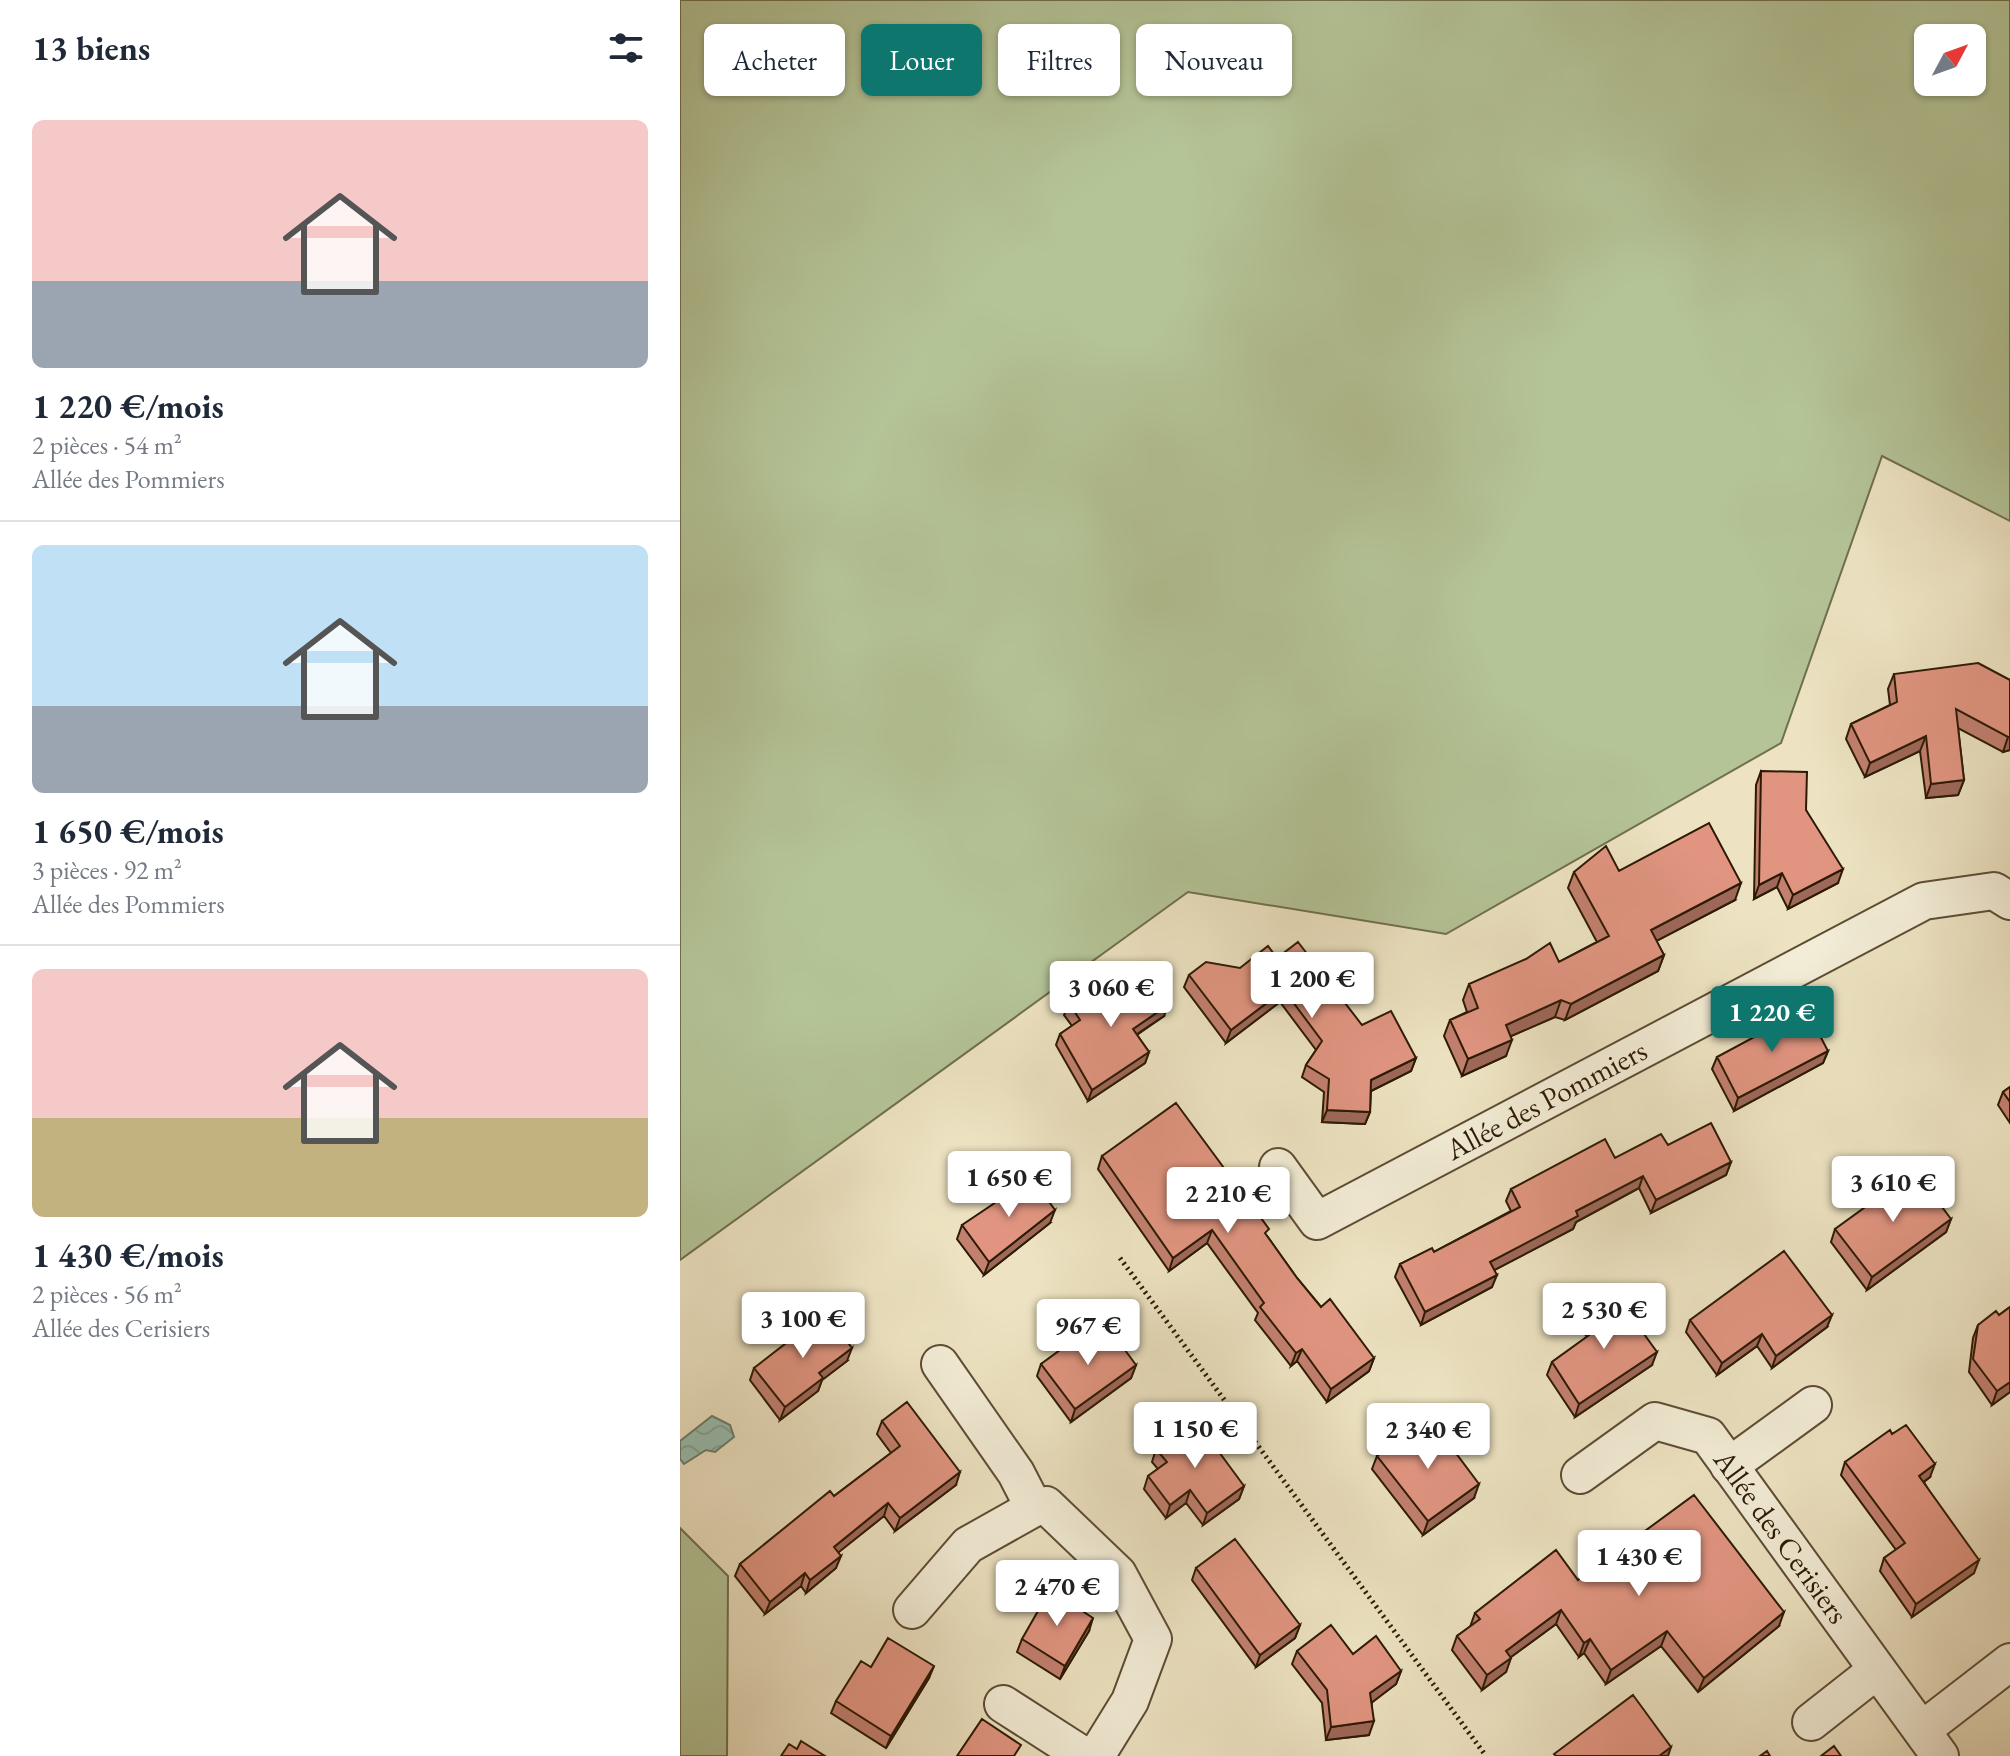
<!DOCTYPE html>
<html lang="fr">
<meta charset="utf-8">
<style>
:root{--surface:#fff;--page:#f2f2f3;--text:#1f2937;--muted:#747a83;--line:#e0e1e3;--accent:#0f766e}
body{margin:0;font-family:"EB Garamond",serif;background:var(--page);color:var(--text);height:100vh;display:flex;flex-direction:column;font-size:30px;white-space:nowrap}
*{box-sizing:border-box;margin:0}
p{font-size:26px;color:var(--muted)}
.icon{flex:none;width:44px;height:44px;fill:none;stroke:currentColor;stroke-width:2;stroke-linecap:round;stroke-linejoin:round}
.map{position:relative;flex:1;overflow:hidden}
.panel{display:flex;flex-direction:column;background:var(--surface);width:680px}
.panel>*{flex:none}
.top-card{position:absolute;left:24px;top:24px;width:760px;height:72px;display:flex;gap:16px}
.needle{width:52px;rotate:49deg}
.controls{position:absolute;left:1234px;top:24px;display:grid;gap:16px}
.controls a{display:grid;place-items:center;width:72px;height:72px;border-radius:12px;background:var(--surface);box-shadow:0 2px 6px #0004;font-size:40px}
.price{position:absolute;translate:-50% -68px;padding:0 18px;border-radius:8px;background:#fff;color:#222;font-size:26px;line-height:52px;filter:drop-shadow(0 2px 4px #0008)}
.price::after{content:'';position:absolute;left:50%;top:48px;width:24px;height:18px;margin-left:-12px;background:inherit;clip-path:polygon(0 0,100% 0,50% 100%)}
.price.selected{background:var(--accent);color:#fff}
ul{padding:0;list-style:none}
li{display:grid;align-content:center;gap:16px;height:424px;padding:0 32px}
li+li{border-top:2px solid var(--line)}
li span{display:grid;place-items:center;height:248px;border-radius:12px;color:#555}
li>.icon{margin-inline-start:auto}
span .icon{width:144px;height:144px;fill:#fffc;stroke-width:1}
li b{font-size:34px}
h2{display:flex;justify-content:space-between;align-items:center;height:96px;padding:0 32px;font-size:34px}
.pill{padding:0 28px;border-radius:12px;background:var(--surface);box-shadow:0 2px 6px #0004;font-size:28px;line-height:72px}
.pill.selected{background:var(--accent);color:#fff}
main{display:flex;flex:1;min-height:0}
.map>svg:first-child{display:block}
</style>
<main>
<section class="panel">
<h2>13 biens<svg class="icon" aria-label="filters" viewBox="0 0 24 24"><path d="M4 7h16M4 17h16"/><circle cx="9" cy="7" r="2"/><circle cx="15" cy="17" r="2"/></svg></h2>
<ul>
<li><span style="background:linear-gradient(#f6c9c9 65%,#9aa5b1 0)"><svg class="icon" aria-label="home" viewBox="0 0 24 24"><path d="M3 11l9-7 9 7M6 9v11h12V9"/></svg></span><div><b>1 220 €/mois</b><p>2 pièces · 54 m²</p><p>Allée des Pommiers</p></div></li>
<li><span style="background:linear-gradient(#bfe0f5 65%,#9aa5b1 0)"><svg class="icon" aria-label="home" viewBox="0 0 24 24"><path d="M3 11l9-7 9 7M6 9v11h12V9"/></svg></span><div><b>1 650 €/mois</b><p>3 pièces · 92 m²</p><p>Allée des Pommiers</p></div></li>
<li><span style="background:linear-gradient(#f6c9c9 60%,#c2b280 0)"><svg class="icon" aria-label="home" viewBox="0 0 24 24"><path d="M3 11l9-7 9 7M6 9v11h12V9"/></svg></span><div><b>1 430 €/mois</b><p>2 pièces · 56 m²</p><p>Allée des Cerisiers</p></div></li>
</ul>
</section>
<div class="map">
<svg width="1330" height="1756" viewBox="0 0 1330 1756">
<defs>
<pattern id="water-waves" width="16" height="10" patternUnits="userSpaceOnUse" patternTransform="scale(2)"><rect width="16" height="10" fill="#99beb0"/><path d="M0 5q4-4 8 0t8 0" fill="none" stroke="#84a396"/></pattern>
</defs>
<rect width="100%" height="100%" fill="#ede3c2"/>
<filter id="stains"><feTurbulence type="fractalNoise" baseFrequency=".0025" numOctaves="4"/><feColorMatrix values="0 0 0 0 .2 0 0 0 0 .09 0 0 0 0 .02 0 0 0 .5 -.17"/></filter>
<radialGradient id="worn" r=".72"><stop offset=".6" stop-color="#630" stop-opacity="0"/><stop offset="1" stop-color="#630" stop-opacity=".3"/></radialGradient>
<path fill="#b4c497" stroke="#706f4e" stroke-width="2" fill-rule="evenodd" d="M 0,0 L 1330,0 L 1330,521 L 1202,456 L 1101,743 L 766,934 L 508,892 L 0,1260 ZM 1292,38 L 1292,82 L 1248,82 L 1248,38 Z
M 0,1528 L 48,1576 L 47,1756 L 0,1756 Z"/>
<path fill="url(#water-waves)" stroke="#6e7c6b" stroke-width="2" d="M 32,1416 L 50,1425 L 54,1437 L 35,1452 L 26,1450 L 4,1464 L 0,1459 L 0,1441 Z"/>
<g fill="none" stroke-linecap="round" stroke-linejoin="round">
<defs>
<g id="street">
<path id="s1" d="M 598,1167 L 637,1221 L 1244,901 L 1314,891 L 1330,901"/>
<path d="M 260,1364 L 336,1473 L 354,1508"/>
<path d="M 1049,1466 L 1133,1405"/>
<path id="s2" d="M 900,1475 L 975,1421 L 1028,1436 L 1260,1756"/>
<path d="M 232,1610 L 288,1545 L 354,1508 L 366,1505 L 438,1574 L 473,1639 L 450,1701 L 416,1756"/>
<path d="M 323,1704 L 404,1756"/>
<path d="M 1131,1722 L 1197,1670"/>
<path d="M 1242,1730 L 1330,1662"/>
</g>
</defs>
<use href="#street" stroke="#5d4c34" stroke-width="40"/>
<path stroke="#2d1a04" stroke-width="5" stroke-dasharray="2 4" stroke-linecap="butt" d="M 440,1258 L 806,1756"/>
<use href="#street" stroke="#f3edd7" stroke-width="36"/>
</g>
<path fill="#c2806f" stroke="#2d1a04" stroke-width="2" d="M 1214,674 L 1330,680 L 1330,750 L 1323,752 L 1278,728 L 1284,780 L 1278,795 L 1246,798 L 1240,751 L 1185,777 L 1166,739 L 1171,724 L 1210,705 L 1208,689 Z
M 1081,771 L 1126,810 L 1158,883 L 1108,909 L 1097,887 L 1074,899 L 1076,785 Z
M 939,871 L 1055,900 L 976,941 L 984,955 L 978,971 L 885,1020 L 875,1017 L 831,1036 L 826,1056 L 782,1076 L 764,1036 L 770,1020 L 787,1012 L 783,1000 L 789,984 L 879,962 L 917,942 L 888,888 L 894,872 Z
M 597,958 L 682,1025 L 736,1058 L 731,1071 L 691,1091 L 690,1112 L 685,1124 L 642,1122 L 644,1092 L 622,1077 L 626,1065 L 636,1050 L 600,1002 L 546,1043 L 504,987 L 509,975 L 560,968 Z
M 431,997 L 484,1016 L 457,1035 L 469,1052 L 465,1063 L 408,1101 L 376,1045 L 380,1034 L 392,1026 L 384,1015 L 389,1003 Z
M 1148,1051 L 1143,1063 L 1054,1111 L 1032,1069 L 1037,1057 Z
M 1330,1087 L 1330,1123 L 1318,1105 L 1323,1092 Z
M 988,1145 L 1051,1162 L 1046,1175 L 971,1213 L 959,1188 L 896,1222 L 893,1229 L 814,1270 L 812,1287 L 741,1325 L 715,1277 L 720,1264 L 754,1252 L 831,1211 L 826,1201 L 831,1189 L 935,1158 Z
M 422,1156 L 587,1236 L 617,1278 L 641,1307 L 694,1358 L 689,1371 L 647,1402 L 617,1361 L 611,1366 L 575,1320 L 578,1313 L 527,1243 L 489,1271 L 418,1169 Z
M 1271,1219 L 1266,1232 L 1187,1290 L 1151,1242 L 1155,1229 Z
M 370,1223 L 304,1275 L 277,1239 L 282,1225 Z
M 1330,1307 L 1330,1392 L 1312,1405 L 1289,1372 L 1293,1338 L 1298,1325 L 1319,1315 Z
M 905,1315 L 972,1365 L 895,1417 L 867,1375 L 872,1362 L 907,1337 L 900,1328 Z
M 1010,1320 L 1147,1327 L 1092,1368 L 1077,1346 L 1037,1375 L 1006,1332 Z
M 396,1349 L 456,1365 L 451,1378 L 391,1422 L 357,1376 L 361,1364 Z
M 167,1361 L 142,1380 L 138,1391 L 100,1420 L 70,1380 L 74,1368 Z
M 202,1421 L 276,1485 L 215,1531 L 204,1516 L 158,1552 L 156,1568 L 126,1593 L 121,1586 L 85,1614 L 55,1576 L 60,1564 L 154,1496 L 211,1453 L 197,1434 Z
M 476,1449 L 564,1486 L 559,1499 L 523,1525 L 506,1503 L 486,1518 L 464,1489 L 468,1476 L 478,1469 L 472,1462 Z
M 697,1456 L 794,1498 L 743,1535 L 692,1469 Z
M 1165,1462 L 1250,1477 L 1244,1482 L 1294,1573 L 1232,1617 L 1200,1571 L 1204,1558 L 1216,1550 L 1161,1475 Z
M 516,1568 L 620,1625 L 615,1638 L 576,1667 L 512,1580 Z
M 898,1580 L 1099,1626 L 1018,1692 L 981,1646 L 926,1684 L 904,1653 L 899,1657 L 876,1624 L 831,1657 L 826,1672 L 802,1690 L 772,1650 L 777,1636 L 790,1627 L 795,1613 Z
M 409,1631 L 380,1679 L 337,1652 L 342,1639 Z
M 617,1651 L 673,1654 L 721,1671 L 716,1684 L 692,1702 L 689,1735 L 646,1740 L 642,1703 L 612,1664 Z
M 191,1667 L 249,1678 L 206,1748 L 151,1713 L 156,1701 Z"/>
<path fill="#9e685a" stroke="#2d1a04" stroke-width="2" d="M 1246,736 L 1240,751 L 1185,777 L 1190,763 Z
M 1328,737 L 1330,737 L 1330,750 L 1323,752 Z
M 1284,780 L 1278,795 L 1246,798 L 1251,784 Z
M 1163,869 L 1158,883 L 1108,909 L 1113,895 Z
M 1102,873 L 1097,887 L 1074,899 L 1079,885 Z
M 1061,883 L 1055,900 L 965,947 L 971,930 Z
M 984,955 L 978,971 L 885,1020 L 891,1004 Z
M 604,990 L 600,1002 L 546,1043 L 551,1030 Z
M 881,1000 L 875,1017 L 820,1041 L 826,1025 Z
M 488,1005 L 484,1016 L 448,1040 L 453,1029 Z
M 832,1040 L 826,1056 L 782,1076 L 788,1059 Z
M 1148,1051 L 1143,1063 L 1054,1111 L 1058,1098 Z
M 469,1052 L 465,1063 L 408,1101 L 412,1090 Z
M 736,1058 L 731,1071 L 687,1093 L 691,1080 Z
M 647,1110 L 690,1112 L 685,1124 L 642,1122 Z
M 1051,1162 L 1046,1175 L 971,1213 L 976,1200 Z
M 963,1176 L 959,1188 L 896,1222 L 893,1229 L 805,1275 L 810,1262 L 896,1211 Z
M 375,1210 L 370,1223 L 304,1275 L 309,1262 Z
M 1271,1219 L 1266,1232 L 1187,1290 L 1192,1277 Z
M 532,1230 L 527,1243 L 489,1271 L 493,1258 Z
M 817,1275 L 812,1287 L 741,1325 L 745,1312 Z
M 1152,1315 L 1147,1327 L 1092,1368 L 1096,1356 Z
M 1082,1334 L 1077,1346 L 1037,1375 L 1042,1363 Z
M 172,1348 L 167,1361 L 142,1380 L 138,1391 L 100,1420 L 105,1407 L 139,1373 Z
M 622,1349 L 617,1361 L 611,1366 L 616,1353 Z
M 977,1352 L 972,1365 L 895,1417 L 899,1404 Z
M 694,1358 L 689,1371 L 647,1402 L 651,1389 Z
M 456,1365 L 451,1378 L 391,1422 L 395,1409 Z
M 1330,1382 L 1330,1392 L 1312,1405 L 1317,1391 Z
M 1255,1464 L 1250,1477 L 1235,1488 L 1239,1476 Z
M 280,1472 L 276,1485 L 215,1531 L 220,1518 Z
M 799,1484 L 794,1498 L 743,1535 L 748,1521 Z
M 564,1486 L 559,1499 L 523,1525 L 527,1513 Z
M 510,1490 L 506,1503 L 486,1518 L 490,1505 Z
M 208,1503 L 204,1516 L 149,1560 L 154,1547 Z
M 161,1556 L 156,1568 L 126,1593 L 130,1580 Z
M 1299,1560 L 1294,1573 L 1232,1617 L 1236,1604 Z
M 125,1573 L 121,1586 L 85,1614 L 90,1602 Z
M 881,1610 L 876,1624 L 820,1665 L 826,1651 Z
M 1104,1612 L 1099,1626 L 1018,1692 L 1024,1678 Z
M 413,1618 L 409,1631 L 380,1679 L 385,1666 Z
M 620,1625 L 615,1638 L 576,1667 L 580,1655 Z
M 987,1631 L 981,1646 L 926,1684 L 931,1670 Z
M 910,1639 L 904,1653 L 899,1657 L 904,1643 Z
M 831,1658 L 826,1672 L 802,1690 L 807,1675 Z
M 254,1666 L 249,1678 L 206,1748 L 211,1736 Z
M 721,1671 L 716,1684 L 686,1707 L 690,1693 Z
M 694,1721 L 689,1735 L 646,1740 L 651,1727 Z
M 991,1747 L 988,1756 L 979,1756 Z"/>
<path fill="#e19581" stroke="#2d1a04" stroke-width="2" d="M 1298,663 L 1330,680 L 1330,737 L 1328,737 L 1276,709 L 1284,780 L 1251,784 L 1246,736 L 1190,763 L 1171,724 L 1217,702 L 1214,674 Z
M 1081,771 L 1127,772 L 1126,810 L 1163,869 L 1113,895 L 1102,873 L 1079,885 Z
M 1029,823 L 1061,883 L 971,930 L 984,955 L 891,1004 L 881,1000 L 826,1025 L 832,1040 L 788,1059 L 770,1020 L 798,1008 L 789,984 L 846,959 L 870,943 L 879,962 L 929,936 L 894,872 L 926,846 L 939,871 Z
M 618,942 L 682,1025 L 711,1011 L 736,1058 L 691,1080 L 690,1112 L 647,1110 L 649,1079 L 626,1065 L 642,1041 L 604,990 L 551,1030 L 509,975 L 526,962 L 560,968 L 588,946 L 597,958 Z
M 465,974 L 488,1005 L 453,1029 L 469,1052 L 412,1090 L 380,1034 L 400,1020 L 389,1003 L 420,982 L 431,997 Z
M 1126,1009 L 1148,1051 L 1058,1098 L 1037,1057 Z
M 1330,1087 L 1330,1102 L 1323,1092 Z
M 496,1103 L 589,1229 L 585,1233 L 617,1278 L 641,1307 L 650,1299 L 694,1358 L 651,1389 L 622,1349 L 616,1353 L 580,1307 L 584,1303 L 532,1230 L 493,1258 L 422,1156 Z
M 1031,1123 L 1051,1162 L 976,1200 L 963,1176 L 896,1211 L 898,1216 L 810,1262 L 817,1275 L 745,1312 L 720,1264 L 752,1248 L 754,1252 L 840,1207 L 831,1189 L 925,1139 L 935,1158 L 981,1134 L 988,1145 Z
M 1235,1171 L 1271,1219 L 1192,1277 L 1155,1229 Z
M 352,1178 L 375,1210 L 309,1262 L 282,1225 Z
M 1104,1251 L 1152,1315 L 1096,1356 L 1082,1334 L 1042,1363 L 1010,1320 Z
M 935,1294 L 977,1352 L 899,1404 L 872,1362 L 916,1330 L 905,1315 Z
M 1330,1307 L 1330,1382 L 1317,1391 L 1293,1359 L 1298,1325 L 1316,1311 L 1319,1315 Z
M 145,1313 L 172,1348 L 139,1373 L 143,1378 L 105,1407 L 74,1368 Z
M 428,1327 L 456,1365 L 395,1409 L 361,1364 L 391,1342 L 396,1349 Z
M 227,1402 L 280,1472 L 220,1518 L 208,1503 L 154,1547 L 161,1556 L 130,1580 L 125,1573 L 90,1602 L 60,1564 L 150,1491 L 154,1496 L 220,1446 L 202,1421 Z
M 517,1422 L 564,1486 L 527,1513 L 510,1490 L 490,1505 L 468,1476 L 487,1462 L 476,1449 Z
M 741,1423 L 755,1442 L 763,1436 L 799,1484 L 748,1521 L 697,1456 Z
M 1226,1425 L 1255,1464 L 1239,1476 L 1299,1560 L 1236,1604 L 1204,1558 L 1225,1543 L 1165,1462 L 1210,1430 L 1212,1434 Z
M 1014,1495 L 1104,1612 L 1024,1678 L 987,1631 L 931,1670 L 910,1639 L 904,1643 L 881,1610 L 826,1651 L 831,1658 L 807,1675 L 777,1636 L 800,1619 L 795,1613 L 876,1550 L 898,1580 Z
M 555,1539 L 620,1625 L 580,1655 L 516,1568 Z
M 370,1590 L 413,1618 L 385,1666 L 342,1639 Z
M 651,1625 L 673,1654 L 696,1636 L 721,1671 L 690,1693 L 694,1721 L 651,1727 L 647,1690 L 617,1651 Z
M 208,1638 L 254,1666 L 211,1736 L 156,1701 L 181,1661 L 191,1667 Z
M 953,1695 L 991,1747 L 979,1756 L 876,1756 L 874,1754 Z
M 302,1719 L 341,1745 L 334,1756 L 277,1756 Z
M 121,1741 L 145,1756 L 101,1756 L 109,1744 L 117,1749 Z
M 1154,1746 L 1161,1756 L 1141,1756 Z
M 1087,1751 L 1090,1756 L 1080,1756 Z"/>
<g text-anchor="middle" stroke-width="8" stroke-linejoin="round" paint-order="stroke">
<g font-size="30" fill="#2d1a04" stroke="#f3edd7">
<text dy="10" stroke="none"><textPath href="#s1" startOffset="326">Allée des Pommiers</textPath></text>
<text dy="10" stroke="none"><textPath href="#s2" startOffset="272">Allée des Cerisiers</textPath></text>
</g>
</g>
<rect width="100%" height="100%" filter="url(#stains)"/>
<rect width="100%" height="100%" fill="url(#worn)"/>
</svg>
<div class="controls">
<a><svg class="needle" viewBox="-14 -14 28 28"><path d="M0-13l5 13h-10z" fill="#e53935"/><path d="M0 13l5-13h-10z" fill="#747a83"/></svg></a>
</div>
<b class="price" style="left:632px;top:1020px">1 200 €</b>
<b class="price" style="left:431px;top:1029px">3 060 €</b>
<b class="price selected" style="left:1092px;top:1054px">1 220 €</b>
<b class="price" style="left:329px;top:1219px">1 650 €</b>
<b class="price" style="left:1213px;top:1224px">3 610 €</b>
<b class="price" style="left:548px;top:1235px">2 210 €</b>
<b class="price" style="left:924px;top:1351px">2 530 €</b>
<b class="price" style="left:123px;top:1360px">3 100 €</b>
<b class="price" style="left:408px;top:1367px">967 €</b>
<b class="price" style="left:515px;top:1470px">1 150 €</b>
<b class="price" style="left:748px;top:1471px">2 340 €</b>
<b class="price" style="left:959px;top:1598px">1 430 €</b>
<b class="price" style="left:377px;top:1628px">2 470 €</b>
<div class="top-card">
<a class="pill">Acheter</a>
<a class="pill selected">Louer</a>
<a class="pill">Filtres</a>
<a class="pill">Nouveau</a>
</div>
</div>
</main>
